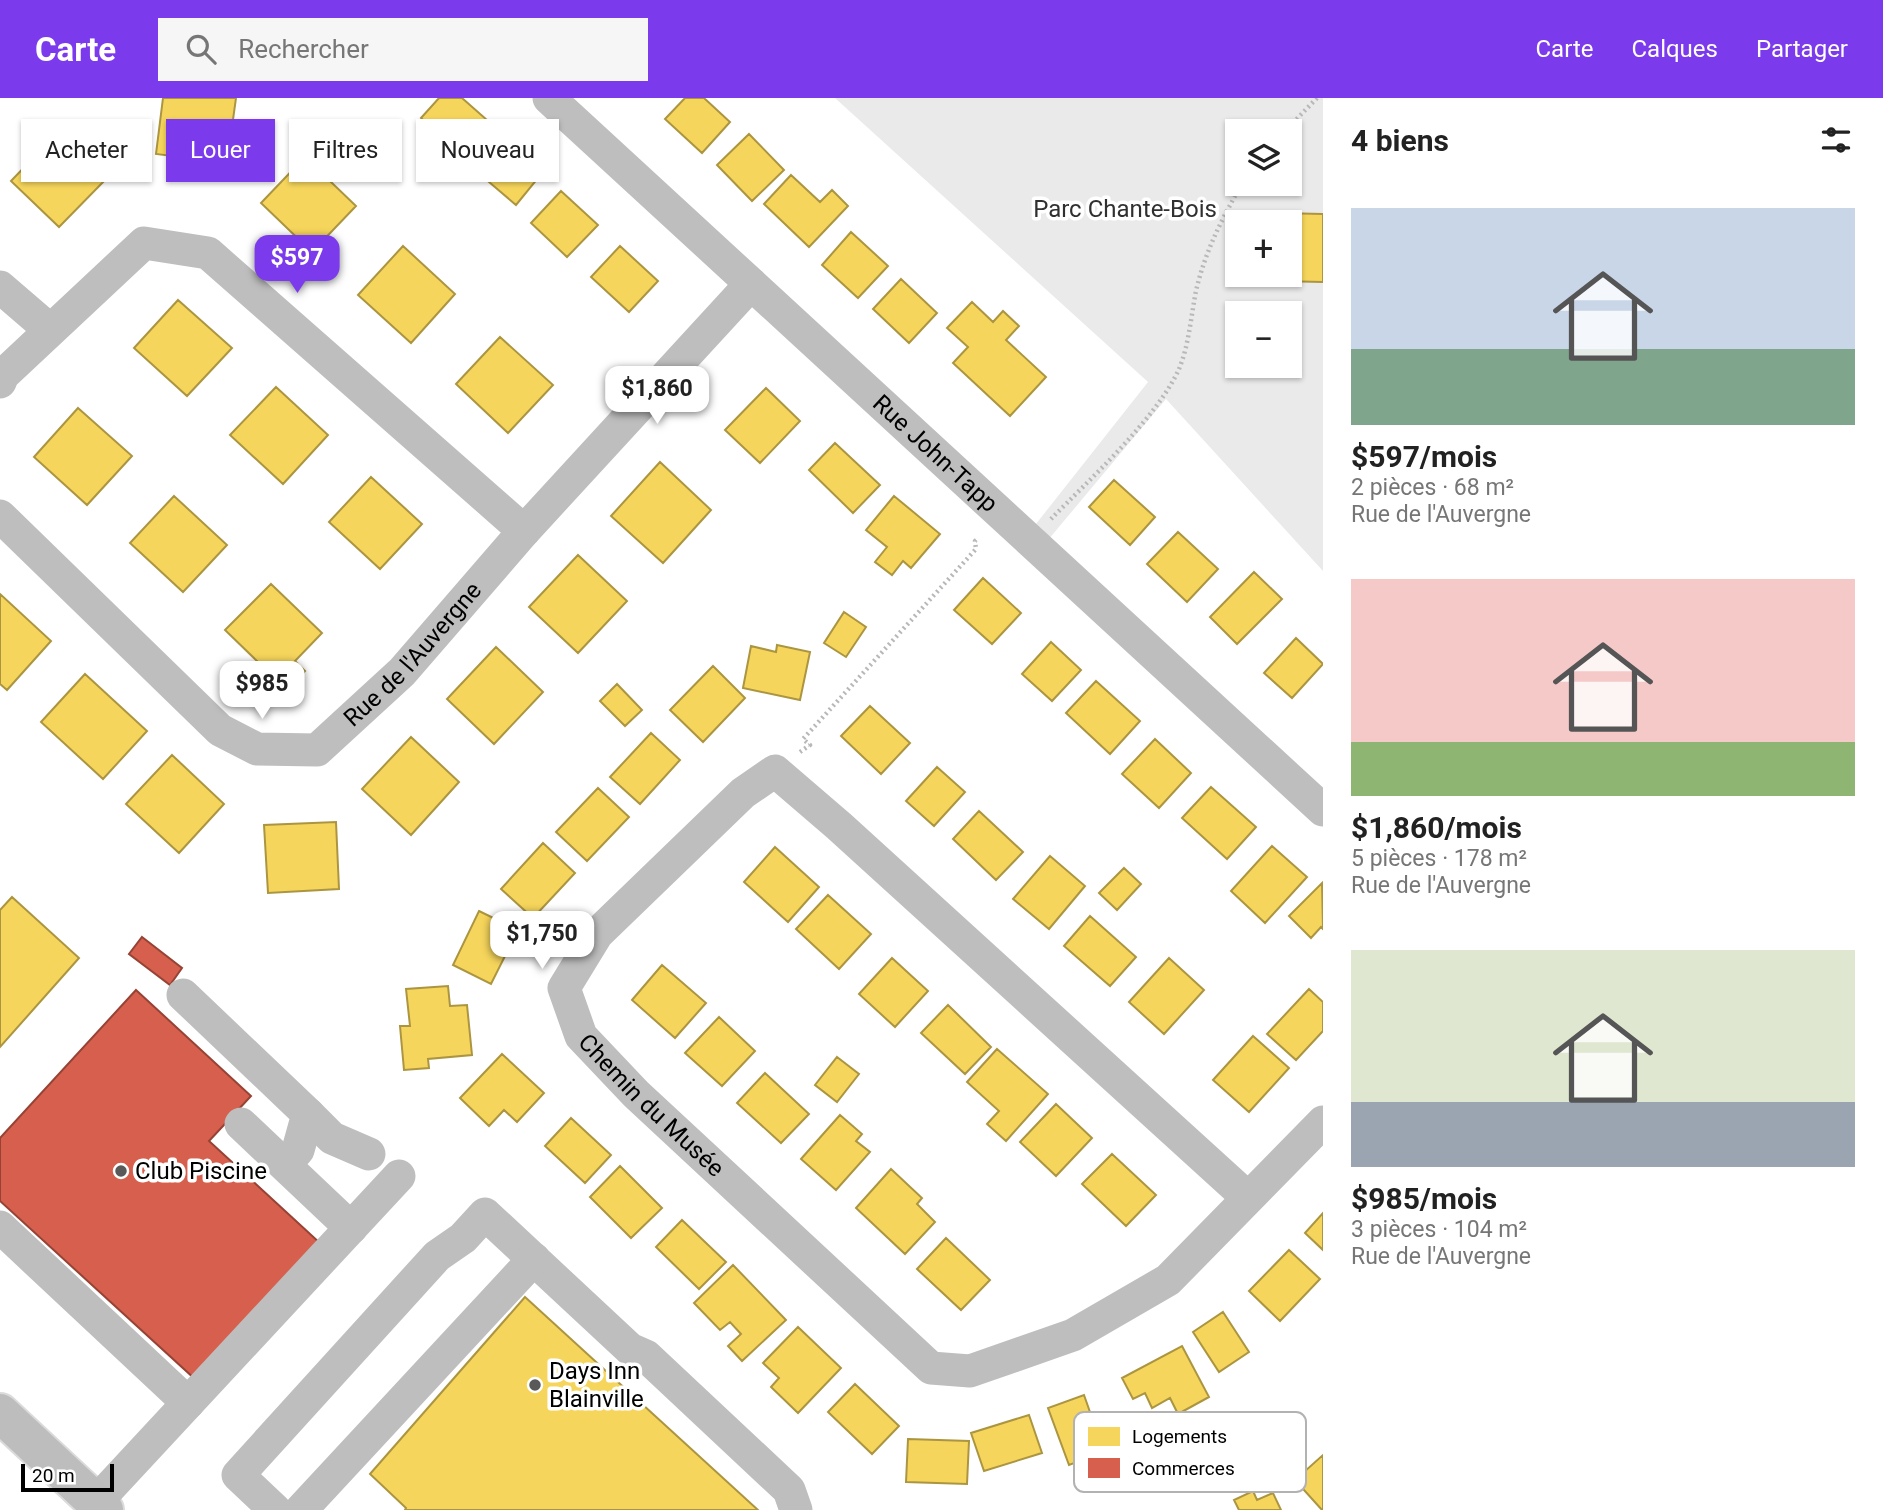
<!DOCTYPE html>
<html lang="fr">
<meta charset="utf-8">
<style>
:root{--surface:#fff;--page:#f6f6f6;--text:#222;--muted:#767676;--accent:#7c3aed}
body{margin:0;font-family:Roboto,sans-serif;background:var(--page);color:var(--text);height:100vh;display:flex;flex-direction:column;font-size:26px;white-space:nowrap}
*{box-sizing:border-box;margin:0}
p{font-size:23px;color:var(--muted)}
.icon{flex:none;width:38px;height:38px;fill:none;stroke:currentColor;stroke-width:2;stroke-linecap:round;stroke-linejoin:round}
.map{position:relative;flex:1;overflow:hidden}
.side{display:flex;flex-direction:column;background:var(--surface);width:560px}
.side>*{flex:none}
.top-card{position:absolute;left:21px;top:21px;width:665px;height:63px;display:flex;gap:14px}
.buttons{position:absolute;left:1225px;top:21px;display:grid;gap:14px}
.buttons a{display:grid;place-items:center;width:77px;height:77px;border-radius:0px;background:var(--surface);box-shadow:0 2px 5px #0004;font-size:35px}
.scale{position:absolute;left:21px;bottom:18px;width:93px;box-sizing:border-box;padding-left:7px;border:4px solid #000;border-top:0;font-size:19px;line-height:24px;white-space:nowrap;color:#000;-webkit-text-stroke:5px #fff;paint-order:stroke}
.price{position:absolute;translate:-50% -60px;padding:0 16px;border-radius:14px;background:#fff;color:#222;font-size:23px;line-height:46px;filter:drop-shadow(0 2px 4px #0008)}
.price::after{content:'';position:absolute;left:50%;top:42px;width:21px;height:16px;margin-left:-10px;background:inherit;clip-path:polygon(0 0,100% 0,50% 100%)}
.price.current{background:var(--accent);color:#fff}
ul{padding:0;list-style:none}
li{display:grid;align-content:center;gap:14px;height:371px;padding:0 28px}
li span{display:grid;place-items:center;height:217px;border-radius:0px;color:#555}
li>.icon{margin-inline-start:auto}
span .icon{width:126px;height:126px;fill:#fffc;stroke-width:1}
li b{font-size:30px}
h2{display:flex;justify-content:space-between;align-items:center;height:84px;padding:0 28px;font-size:30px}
.chip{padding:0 24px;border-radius:0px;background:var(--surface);box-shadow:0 2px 5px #0004;font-size:24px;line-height:63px}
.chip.current{background:var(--accent);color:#fff}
header{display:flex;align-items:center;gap:42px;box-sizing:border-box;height:98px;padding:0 35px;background:var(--accent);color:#fff}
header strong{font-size:33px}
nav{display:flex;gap:38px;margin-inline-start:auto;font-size:24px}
.search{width:490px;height:63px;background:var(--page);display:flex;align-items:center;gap:18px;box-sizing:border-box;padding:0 24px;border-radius:0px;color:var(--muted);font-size:26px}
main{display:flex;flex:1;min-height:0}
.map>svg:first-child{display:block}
</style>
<header>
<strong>Carte</strong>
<div class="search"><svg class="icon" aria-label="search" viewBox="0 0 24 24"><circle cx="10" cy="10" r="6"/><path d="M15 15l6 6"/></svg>Rechercher</div>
<nav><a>Carte</a><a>Calques</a><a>Partager</a></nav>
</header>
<main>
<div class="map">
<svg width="1323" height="1412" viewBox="0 0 1323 1412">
<rect width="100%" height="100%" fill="#fff"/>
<path fill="#eaeaea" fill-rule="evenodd" d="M 835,0 L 1323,0 L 1323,473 L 1166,301 L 1043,448 L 1032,431 L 1148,284 ZM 1237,33 L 1290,33 L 1290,86 L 1237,86 ZM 1237,124 L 1290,124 L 1290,177 L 1237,177 ZM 1237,215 L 1290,215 L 1290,268 L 1237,268 Z"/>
<path fill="#f6d55c" stroke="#ac9540" stroke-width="2" d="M 163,0 L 236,0 L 227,65 L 156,56 Z
M 439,0 L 462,0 L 487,22 L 458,54 L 421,20 Z
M 685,0 L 704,0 L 730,24 L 702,55 L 665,21 Z
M 60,32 L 109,78 L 59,129 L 11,83 Z
M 749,36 L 784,72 L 752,103 L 717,67 Z
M 503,41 L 543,74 L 516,107 L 476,73 Z
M 305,59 L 356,108 L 312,154 L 261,105 Z
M 791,77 L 820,104 L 832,92 L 848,108 L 809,149 L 764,106 Z
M 561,93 L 598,127 L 567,159 L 531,125 Z
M 1280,115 L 1323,116 L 1323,184 L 1278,183 L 1278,177 L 1290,177 L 1290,124 L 1279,124 Z
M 851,134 L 888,168 L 858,200 L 822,167 Z
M 403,148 L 455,196 L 411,245 L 358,197 Z
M 620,148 L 658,183 L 629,214 L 591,179 Z
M 901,181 L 937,215 L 909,245 L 873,211 Z
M 178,202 L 232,250 L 187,298 L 134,250 Z
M 972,204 L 993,224 L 1003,213 L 1019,228 L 1006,242 L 1046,279 L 1010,318 L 953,265 L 968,249 L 947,230 Z
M 500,239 L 553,287 L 508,335 L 456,286 Z
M 276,289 L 328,337 L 283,386 L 230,337 Z
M 766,290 L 800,323 L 760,365 L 725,332 Z
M 78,310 L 132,358 L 87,407 L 34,359 Z
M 835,345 L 880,387 L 853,415 L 809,372 Z
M 660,364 L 711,412 L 663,465 L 611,418 Z
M 371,379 L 422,426 L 380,471 L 329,424 Z
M 1114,382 L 1155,419 L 1130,447 L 1089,409 Z
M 174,398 L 227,447 L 183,494 L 130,445 Z
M 894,398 L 940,436 L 911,470 L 903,463 L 892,477 L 875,464 L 887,449 L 866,432 Z
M 1178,434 L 1218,471 L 1187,504 L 1147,466 Z
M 578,457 L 627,503 L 578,555 L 529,509 Z
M 1254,474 L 1282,501 L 1237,546 L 1210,519 Z
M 983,480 L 1021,515 L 992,546 L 954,512 Z
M 271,486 L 322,535 L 295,563 L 305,573 L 287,592 L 225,532 Z
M 0,496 L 51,543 L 7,592 L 0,586 Z
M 844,514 L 866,529 L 846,559 L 824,545 Z
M 1296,540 L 1323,566 L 1292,600 L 1264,575 Z
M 1051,544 L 1081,572 L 1052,603 L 1022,576 Z
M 777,547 L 810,554 L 800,602 L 743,590 L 751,548 L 776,554 Z
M 496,549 L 543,594 L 494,646 L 447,601 Z
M 713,568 L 745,600 L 703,644 L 670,612 Z
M 85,576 L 147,633 L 103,681 L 41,624 Z
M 1096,583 L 1140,623 L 1110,656 L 1066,615 Z
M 617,586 L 642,612 L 625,628 L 600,603 Z
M 870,608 L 910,645 L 881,676 L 841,638 Z
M 651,635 L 680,662 L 640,706 L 610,679 Z
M 411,639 L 459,684 L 411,737 L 362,691 Z
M 1155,641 L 1191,675 L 1159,710 L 1122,676 Z
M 172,657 L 224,706 L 179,755 L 126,706 Z
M 937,669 L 965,694 L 934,728 L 906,703 Z
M 1211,689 L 1256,729 L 1227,761 L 1182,720 Z
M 598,690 L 629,719 L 587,763 L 556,734 Z
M 979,713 L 1023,754 L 996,782 L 953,741 Z
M 336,724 L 339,791 L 268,795 L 264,727 Z
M 543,745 L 575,775 L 533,820 L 501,791 Z
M 1272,748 L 1307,779 L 1265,825 L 1231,793 Z
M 775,749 L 819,789 L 788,824 L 744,784 Z
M 1050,758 L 1085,788 L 1049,831 L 1013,801 Z
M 1124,770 L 1141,786 L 1117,812 L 1099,795 Z
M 1322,785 L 1323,831 L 1321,829 L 1311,840 L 1289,818 Z
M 828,797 L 871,836 L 839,871 L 796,831 Z
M 12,799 L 79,860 L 0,949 L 0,812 Z
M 479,813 L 518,832 L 491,886 L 453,867 Z
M 1090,818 L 1136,859 L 1110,888 L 1064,848 Z
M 892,860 L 928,893 L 895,929 L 859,896 Z
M 1169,860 L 1204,892 L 1164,936 L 1129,904 Z
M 662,867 L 706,905 L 675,940 L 632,902 Z
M 448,888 L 450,908 L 467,907 L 472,957 L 428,961 L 429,970 L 404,972 L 400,928 L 410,928 L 406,891 Z
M 1309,891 L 1323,904 L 1323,933 L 1296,962 L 1267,936 Z
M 948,907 L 991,949 L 965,976 L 921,935 Z
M 719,919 L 755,953 L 722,988 L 685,955 Z
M 1253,938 L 1289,970 L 1249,1014 L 1213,982 Z
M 997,951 L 1048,996 L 1006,1043 L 987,1026 L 999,1013 L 967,984 Z
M 502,956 L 544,995 L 517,1024 L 504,1012 L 489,1028 L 460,1000 Z
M 837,959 L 859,976 L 837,1004 L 815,987 Z
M 765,975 L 809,1016 L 781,1045 L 737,1005 Z
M 1056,1006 L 1092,1040 L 1056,1078 L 1020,1044 Z
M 840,1017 L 862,1036 L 856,1043 L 870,1054 L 836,1092 L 801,1061 Z
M 571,1020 L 611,1057 L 585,1085 L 545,1048 Z
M 1112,1056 L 1156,1097 L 1126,1128 L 1082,1086 Z
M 620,1068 L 662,1110 L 631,1140 L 590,1099 Z
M 891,1071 L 922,1100 L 917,1106 L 935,1124 L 905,1156 L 856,1110 Z
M 1323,1115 L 1323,1152 L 1305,1135 Z
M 682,1122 L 726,1164 L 699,1191 L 656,1149 Z
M 946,1140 L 990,1182 L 961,1212 L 917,1171 Z
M 1289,1152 L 1320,1181 L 1280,1223 L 1249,1193 Z
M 733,1167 L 786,1222 L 742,1263 L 728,1248 L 741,1236 L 730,1224 L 720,1232 L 694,1205 Z
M 525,1199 L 758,1412 L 405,1412 L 406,1410 L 370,1376 Z
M 1223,1214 L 1249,1254 L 1219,1274 L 1193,1234 Z
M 798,1229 L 841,1270 L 798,1315 L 771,1289 L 779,1280 L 763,1265 Z
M 1182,1248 L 1209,1299 L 1178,1316 L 1170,1300 L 1152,1310 L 1145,1295 L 1133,1301 L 1122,1280 Z
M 855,1286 L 899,1328 L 872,1356 L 828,1314 Z
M 1084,1297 L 1104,1354 L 1069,1367 L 1048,1310 Z
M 1029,1317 L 1042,1355 L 984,1373 L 971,1335 Z
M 908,1341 L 969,1343 L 967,1386 L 906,1384 Z
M 1323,1357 L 1323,1412 L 1322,1412 L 1295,1382 Z
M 1253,1393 L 1257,1402 L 1273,1395 L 1281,1412 L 1239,1412 L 1234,1402 Z"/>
<path fill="#d6604d" stroke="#964336" stroke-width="2" d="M 142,839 L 182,870 L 170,887 L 129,856 Z
M 136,892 L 251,998 L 209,1043 L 321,1146 L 196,1282 L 0,1103 L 0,1040 Z"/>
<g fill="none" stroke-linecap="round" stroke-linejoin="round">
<defs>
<path id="major" d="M 0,1315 L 104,1412"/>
</defs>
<use href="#major" stroke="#dbdbdb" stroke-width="42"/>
<path stroke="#b8b8b8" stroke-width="4.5" stroke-dasharray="2 3.5" stroke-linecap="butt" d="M 1285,33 L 1317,0
M 1051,421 C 1089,382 1157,320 1179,271 C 1189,247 1191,218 1196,193 C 1205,154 1222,120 1242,86
M 800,654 L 810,647 L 803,641 L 976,451 L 975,443 L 979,440"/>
<g stroke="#bebebe" stroke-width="33">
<path id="s1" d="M 549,0 L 1323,712"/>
<path d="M 0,189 L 50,232"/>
<path d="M 0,284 L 3,277 L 144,145 L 208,155 L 524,433"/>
<path id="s2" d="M 0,418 L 220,632 L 257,651 L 317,652 L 402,574 L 524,433 L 751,186"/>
<path d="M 183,897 L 308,1016 L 298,1052 L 285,1067"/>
<path d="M 308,1016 L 332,1040 L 369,1056"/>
<path d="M 241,1026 L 351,1130"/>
<path id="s3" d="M 1248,1100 L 839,728 L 775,673 L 743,695 L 597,836 L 564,890 L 581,938 L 636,996 L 931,1270 L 970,1273 L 1073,1237 L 1168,1182 L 1323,1024"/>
<path d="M 0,1129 L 188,1305"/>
<path d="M 96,1404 L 399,1078"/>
<path d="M 275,1412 L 238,1377 L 437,1158 L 463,1140 L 485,1116 L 630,1251 L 646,1258 L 789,1392 L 796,1412"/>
<path d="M 301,1412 L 534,1161"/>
</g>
<use href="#major" stroke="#bdbdbd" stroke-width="38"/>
</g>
<g fill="#595959" stroke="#fff" stroke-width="2.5">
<circle cx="121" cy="1073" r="7"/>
<circle cx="535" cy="1287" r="7"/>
</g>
<g text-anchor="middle" stroke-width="7" stroke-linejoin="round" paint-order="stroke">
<g font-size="24" fill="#303030" stroke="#fff">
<text x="1125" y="119">Parc Chante-Bois</text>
</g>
<g font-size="24" fill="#000" stroke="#fff">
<text dy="8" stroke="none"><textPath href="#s1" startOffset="525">Rue John-Tapp</textPath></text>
<text dy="8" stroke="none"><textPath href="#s2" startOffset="544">Rue de l'Auvergne</textPath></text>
<text dy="8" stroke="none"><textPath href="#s3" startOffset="1092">Chemin du Musée</textPath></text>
</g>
<g font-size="24" fill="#000" stroke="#fff" text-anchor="start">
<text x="135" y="1081">Club Piscine</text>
<text x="549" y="1281">Days Inn<tspan x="549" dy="28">Blainville</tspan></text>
</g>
</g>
<rect x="1074" y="1314" width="232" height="80" rx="10" fill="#fff" stroke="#b2b2b2" stroke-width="2"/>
<rect x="1088" y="1329" width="32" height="19" fill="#f6d55c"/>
<rect x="1088" y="1360" width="32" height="20" fill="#d6604d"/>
<g font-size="19" fill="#000">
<text x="1132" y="1345">Logements</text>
<text x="1132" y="1377">Commerces</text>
</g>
</svg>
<div class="buttons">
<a><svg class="icon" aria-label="layers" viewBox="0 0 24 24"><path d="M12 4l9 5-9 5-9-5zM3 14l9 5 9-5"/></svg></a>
<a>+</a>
<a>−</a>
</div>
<div class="scale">20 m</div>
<b class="price current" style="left:297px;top:197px">$597</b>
<b class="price" style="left:657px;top:328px">$1,860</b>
<b class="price" style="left:262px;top:623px">$985</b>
<b class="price" style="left:542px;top:873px">$1,750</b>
<div class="top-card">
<a class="chip">Acheter</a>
<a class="chip current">Louer</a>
<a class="chip">Filtres</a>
<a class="chip">Nouveau</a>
</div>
</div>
<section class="side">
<h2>4 biens<svg class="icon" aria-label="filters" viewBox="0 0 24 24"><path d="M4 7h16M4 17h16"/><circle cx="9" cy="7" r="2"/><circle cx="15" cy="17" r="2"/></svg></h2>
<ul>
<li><span style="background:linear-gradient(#c9d6e8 65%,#7fa58c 0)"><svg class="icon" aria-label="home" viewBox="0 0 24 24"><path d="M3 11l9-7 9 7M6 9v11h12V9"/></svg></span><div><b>$597/mois</b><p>2 pièces · 68 m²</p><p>Rue de l'Auvergne</p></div></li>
<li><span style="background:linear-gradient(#f6c9c9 75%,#8fb573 0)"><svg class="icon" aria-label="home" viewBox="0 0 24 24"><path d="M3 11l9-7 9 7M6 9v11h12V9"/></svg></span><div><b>$1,860/mois</b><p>5 pièces · 178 m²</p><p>Rue de l'Auvergne</p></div></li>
<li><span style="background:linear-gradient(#dfe7d0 70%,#9aa5b1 0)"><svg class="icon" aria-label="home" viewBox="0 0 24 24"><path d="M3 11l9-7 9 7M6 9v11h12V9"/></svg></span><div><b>$985/mois</b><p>3 pièces · 104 m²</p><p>Rue de l'Auvergne</p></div></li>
</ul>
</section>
</main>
